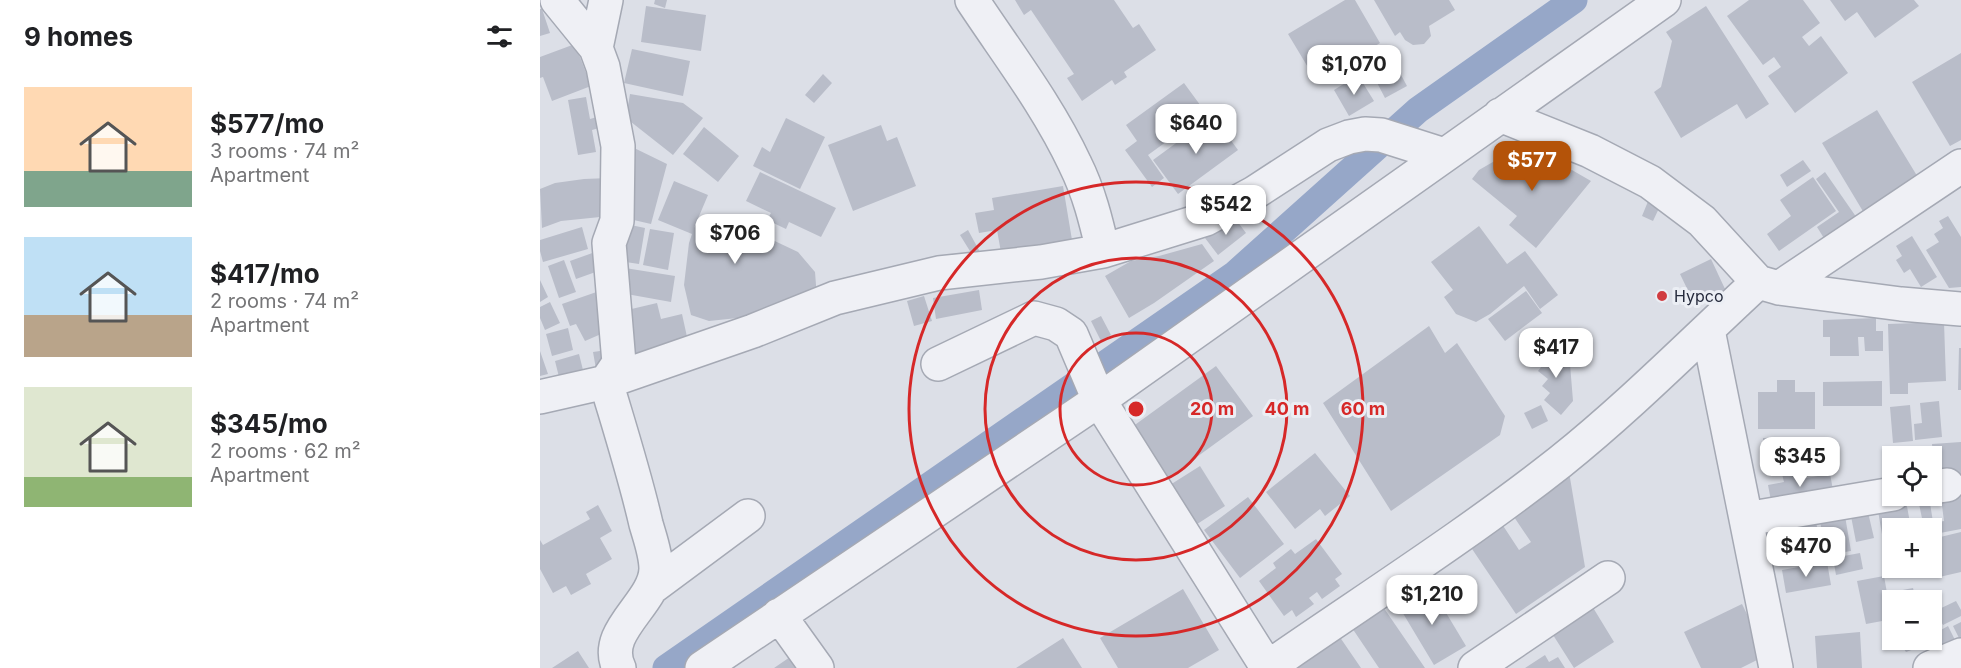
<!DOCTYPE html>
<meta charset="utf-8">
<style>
:root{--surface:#fff;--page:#f2f2f2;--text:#202124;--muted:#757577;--accent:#b45309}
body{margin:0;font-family:Inter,sans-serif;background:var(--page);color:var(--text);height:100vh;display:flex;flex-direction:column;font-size:22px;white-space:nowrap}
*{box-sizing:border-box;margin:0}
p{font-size:20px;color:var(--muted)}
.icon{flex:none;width:33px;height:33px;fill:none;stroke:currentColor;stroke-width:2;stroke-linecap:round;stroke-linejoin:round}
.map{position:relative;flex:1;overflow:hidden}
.details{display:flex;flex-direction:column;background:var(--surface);width:540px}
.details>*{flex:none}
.tools{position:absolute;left:1342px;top:446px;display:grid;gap:12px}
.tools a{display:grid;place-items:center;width:60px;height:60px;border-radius:0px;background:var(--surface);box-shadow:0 2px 4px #0004;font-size:30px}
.price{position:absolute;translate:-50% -51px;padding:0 14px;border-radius:12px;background:#fff;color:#222;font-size:20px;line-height:39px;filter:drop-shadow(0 2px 3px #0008)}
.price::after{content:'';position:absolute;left:50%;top:36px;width:18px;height:14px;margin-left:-9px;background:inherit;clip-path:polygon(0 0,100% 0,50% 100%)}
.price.current{background:var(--accent);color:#fff}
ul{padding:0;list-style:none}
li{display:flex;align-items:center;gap:18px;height:150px;padding:0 24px}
li span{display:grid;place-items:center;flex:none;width:168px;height:120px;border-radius:0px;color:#555}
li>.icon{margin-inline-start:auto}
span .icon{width:72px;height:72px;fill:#fffc;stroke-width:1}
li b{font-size:26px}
h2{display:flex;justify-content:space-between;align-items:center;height:72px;padding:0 24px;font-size:26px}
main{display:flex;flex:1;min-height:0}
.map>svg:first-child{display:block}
</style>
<main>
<section class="details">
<h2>9 homes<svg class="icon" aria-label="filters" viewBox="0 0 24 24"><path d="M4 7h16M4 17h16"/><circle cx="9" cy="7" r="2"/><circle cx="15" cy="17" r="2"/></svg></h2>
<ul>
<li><span style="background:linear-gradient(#ffd9b3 70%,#7fa58c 0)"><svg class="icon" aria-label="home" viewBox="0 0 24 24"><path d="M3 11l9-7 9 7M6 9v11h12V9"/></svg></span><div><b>$577/mo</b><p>3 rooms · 74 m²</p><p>Apartment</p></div></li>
<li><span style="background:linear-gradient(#bfe0f5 65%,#b9a48a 0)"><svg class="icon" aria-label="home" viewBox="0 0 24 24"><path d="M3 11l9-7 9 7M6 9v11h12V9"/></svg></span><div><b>$417/mo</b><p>2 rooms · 74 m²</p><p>Apartment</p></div></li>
<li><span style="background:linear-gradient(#dfe7d0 75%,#8fb573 0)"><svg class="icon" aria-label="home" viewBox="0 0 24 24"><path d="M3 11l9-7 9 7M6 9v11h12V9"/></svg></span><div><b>$345/mo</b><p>2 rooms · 62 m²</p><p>Apartment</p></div></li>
</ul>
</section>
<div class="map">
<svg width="1421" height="668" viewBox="0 0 1421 668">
<rect width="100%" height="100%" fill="#dcdfe7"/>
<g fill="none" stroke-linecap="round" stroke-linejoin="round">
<path stroke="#96a7c8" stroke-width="27" d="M 126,668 L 695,274 L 878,110 L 1034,0"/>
</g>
<path fill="#b9bdc9" d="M 115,0 L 127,0 L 125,8 L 114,4 Z
M 475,0 L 574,0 L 593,28 L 599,24 L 616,50 L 584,72 L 587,77 L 575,85 L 572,80 L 542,101 L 527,78 L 534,74 L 491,10 L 484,15 Z
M 805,0 L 815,0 L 840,43 L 804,65 L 806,69 L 784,82 L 775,66 L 769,69 L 748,34 Z
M 834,0 L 909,0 L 915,10 L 889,26 L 891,36 L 884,44 L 873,45 L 865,40 L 860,32 L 855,36 Z
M 1209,0 L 1263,0 L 1280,23 L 1262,37 L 1269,46 L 1281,36 L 1308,73 L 1255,113 L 1228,76 L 1241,67 L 1234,57 L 1223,65 L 1187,16 Z
M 1290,0 L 1374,0 L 1379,6 L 1335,38 L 1317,12 L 1305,21 Z
M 106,6 L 166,15 L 161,51 L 101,42 Z
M 1166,6 L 1229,104 L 1206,119 L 1197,104 L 1141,138 L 1114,92 L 1121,87 L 1132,41 L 1126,32 Z
M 0,9 L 2,9 L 10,33 L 0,36 Z
M 35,44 L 51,86 L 12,101 L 3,77 L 0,78 L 0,57 Z
M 92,49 L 150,61 L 143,96 L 84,83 Z
M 1421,53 L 1421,140 L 1410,146 L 1372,82 Z
M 854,62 L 867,86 L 845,98 L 832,73 Z
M 283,74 L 292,83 L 274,103 L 265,95 Z
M 818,75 L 834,101 L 809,116 L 794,90 Z
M 644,83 L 666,113 L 608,155 L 624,178 L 612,187 L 585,150 L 597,141 L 586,125 Z
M 90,94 L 143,103 L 163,118 L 133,155 L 86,118 Z
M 46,97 L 50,119 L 57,117 L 59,128 L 52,130 L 56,152 L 38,155 L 28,100 Z
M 1337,110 L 1379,179 L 1324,213 L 1282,143 Z
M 673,116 L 698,150 L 638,194 L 613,160 Z
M 246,118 L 285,137 L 260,189 L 213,166 L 222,147 L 230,152 Z
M 341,125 L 347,141 L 357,137 L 376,186 L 313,211 L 288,145 Z
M 164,127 L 199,156 L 178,182 L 143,154 Z
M 88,145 L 127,164 L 111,224 L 85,218 Z
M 965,155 L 1018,162 L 1051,181 L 996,248 L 969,225 L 977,216 L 932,179 L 939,170 Z
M 1263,160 L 1271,171 L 1247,187 L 1240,175 Z
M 220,172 L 296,208 L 281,237 L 249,222 L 246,229 L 227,220 L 231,213 L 206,201 Z
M 1285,172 L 1319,221 L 1287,243 L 1277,227 L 1299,212 L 1276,179 Z
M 1273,177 L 1296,211 L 1239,251 L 1227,234 L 1251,216 L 1240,200 Z
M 69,178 L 70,216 L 21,221 L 2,228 L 0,189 L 15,183 L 44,179 Z
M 134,181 L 168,195 L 154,228 L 158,221 L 186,218 L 258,252 L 275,272 L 277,298 L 236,314 L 169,321 L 151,315 L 144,285 L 149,243 L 152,234 L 118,220 Z
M 523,186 L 533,246 L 462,258 L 457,230 L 439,233 L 435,213 L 454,210 L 452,198 Z
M 1109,199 L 1121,204 L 1113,221 L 1102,216 Z
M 1408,216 L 1421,237 L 1421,287 L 1409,288 L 1386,250 L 1399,242 L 1394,234 L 1403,228 L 1399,221 Z
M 694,217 L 706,233 L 678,255 L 665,238 Z
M 86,224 L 105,228 L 99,264 L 79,261 Z
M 939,226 L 967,264 L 985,251 L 1018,295 L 1000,309 L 984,286 L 950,314 L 936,322 L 916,314 L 904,297 L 913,290 L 891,262 Z
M 42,227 L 48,249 L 3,262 L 0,251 L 0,240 Z
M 110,229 L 134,233 L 128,270 L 103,265 Z
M 428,230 L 440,252 L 433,256 L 420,235 Z
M 1372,236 L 1397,277 L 1381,287 L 1370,269 L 1364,273 L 1356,260 L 1362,256 L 1356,246 Z
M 662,244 L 674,261 L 614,303 L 589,318 L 565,276 L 591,261 L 619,256 Z
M 58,251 L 64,269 L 36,279 L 30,261 Z
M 1171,259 L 1185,289 L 1154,303 L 1140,274 Z
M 24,260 L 36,292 L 19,298 L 8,266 Z
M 85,268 L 135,276 L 131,302 L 81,293 Z
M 0,280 L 8,297 L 0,302 Z
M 68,288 L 68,331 L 45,341 L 36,324 L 30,326 L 22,304 Z
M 439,290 L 442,310 L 396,319 L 393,298 Z
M 986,291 L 1002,313 L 965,341 L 948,319 Z
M 384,296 L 392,321 L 374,326 L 367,301 Z
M 10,302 L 20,323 L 5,330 L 0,318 L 0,307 Z
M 117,303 L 121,319 L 142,314 L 149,346 L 95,360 L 83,311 Z
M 561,316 L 571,335 L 561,341 L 551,321 Z
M 1336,318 L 1336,331 L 1343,331 L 1343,351 L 1325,351 L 1324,337 L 1318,337 L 1319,356 L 1290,356 L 1290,337 L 1283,337 L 1283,320 Z
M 1404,322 L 1406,381 L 1368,383 L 1368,394 L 1350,394 L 1348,324 Z
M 889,326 L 905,353 L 917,343 L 965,416 L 960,435 L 851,511 L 783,403 Z
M 28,328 L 33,350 L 12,356 L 6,334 Z
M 1004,343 L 1030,364 L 1033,401 L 1021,415 L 1004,400 L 1010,393 L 1002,386 L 1008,379 L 998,371 L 1002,366 L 993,358 Z
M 1419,348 L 1421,348 L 1421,390 L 1418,390 Z
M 67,350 L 56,369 L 53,352 Z
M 0,351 L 8,374 L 0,376 Z
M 39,354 L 43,370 L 19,377 L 15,361 Z
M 676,366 L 713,416 L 628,478 L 592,427 Z
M 1237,380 L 1255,380 L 1255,392 L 1275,392 L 1275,429 L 1218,429 L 1218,392 L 1237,392 Z
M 1342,381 L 1342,406 L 1283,406 L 1283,382 Z
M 1399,401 L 1402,437 L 1375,440 L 1374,424 L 1382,423 L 1380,403 Z
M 1001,405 L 1008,421 L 992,429 L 984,413 Z
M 1370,405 L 1373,441 L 1353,443 L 1350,407 Z
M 1277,437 L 1277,454 L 1289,453 L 1289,464 L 1223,465 L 1223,438 Z
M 1421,442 L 1421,478 L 1395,480 L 1392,444 Z
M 1387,446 L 1388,456 L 1363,456 L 1362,449 Z
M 775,453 L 810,496 L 785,516 L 780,509 L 755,529 L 726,492 Z
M 660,466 L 685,506 L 648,530 L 622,490 Z
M 1264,470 L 1266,478 L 1290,474 L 1294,495 L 1232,506 L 1228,485 L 1244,482 L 1242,474 Z
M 1029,472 L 1045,567 L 976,614 L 928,543 L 960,521 L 979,550 L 991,542 L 972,514 Z
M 1421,488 L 1421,529 L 1400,533 L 1398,522 L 1404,521 L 1400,491 Z
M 708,497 L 744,544 L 700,578 L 664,530 Z
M 1389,497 L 1394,528 L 1384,528 L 1378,499 Z
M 1366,501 L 1371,528 L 1353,528 L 1353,567 L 1377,567 L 1378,570 L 1349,575 L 1337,505 Z
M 58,505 L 72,531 L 60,538 L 72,559 L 46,574 L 51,584 L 31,595 L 26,586 L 13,593 L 0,569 L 0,540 L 3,545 L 50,519 L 46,512 Z
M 1327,508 L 1334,538 L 1316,542 L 1310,511 Z
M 1305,516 L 1311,551 L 1285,555 L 1280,520 Z
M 1275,519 L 1280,538 L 1241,548 L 1236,529 Z
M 1421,532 L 1421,572 L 1395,578 L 1392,564 L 1392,539 Z
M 776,539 L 802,574 L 795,579 L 800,586 L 782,599 L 777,592 L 769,598 L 774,604 L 756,617 L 752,610 L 744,616 L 719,581 L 736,568 L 733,563 L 751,549 L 755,554 Z
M 1320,553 L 1323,569 L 1296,575 L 1293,558 Z
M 1287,562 L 1291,585 L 1246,593 L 1242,570 Z
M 1344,576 L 1347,593 L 1373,588 L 1376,600 L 1353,600 L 1353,619 L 1326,624 L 1317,581 Z
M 890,586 L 926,646 L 894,665 L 858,605 Z
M 643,589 L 679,650 L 648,668 L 578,668 L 560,638 Z
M 839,601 L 885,668 L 839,668 L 808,622 Z
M 1049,601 L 1074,642 L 1034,668 L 1008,627 Z
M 1416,601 L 1421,610 L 1421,616 L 1403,625 L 1395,611 Z
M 1202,604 L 1227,655 L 1201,668 L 1161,668 L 1144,632 Z
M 1421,622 L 1421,642 L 1413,626 Z
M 1408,626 L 1417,644 L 1392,657 L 1385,645 L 1366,652 L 1362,646 L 1358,647 L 1355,639 L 1392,639 L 1392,635 Z
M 795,630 L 821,668 L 756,668 L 751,661 Z
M 1320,632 L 1322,668 L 1277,668 L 1275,636 Z
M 523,638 L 542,668 L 476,668 Z
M 38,651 L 49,668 L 12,668 Z
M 253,655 L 262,668 L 234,668 Z
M 1005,655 L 1009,662 L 1018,657 L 1025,668 L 985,668 Z"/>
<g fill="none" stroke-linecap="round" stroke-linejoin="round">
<defs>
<path id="minor" d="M 17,0 L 56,48 L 63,67 L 78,146 L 77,221 L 69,243 L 79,363 L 66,382
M 432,0 C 467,53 508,106 535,164 C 549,192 556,221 563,251
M 56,48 L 66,0
M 960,115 L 1050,151 L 1110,182 L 1162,221 L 1218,282 L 1239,288 L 1361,304 L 1421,309
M 1239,288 L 1421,166
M 1168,330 L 1236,668
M 398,364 L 494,318 L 516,324 L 531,334 L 559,400 L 727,667
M 66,382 L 213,331 L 295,298 L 399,273 L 501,262 L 563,251 L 666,219 L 714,193 L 788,145 L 809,137 L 825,134 L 841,135 L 904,155
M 0,397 L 66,382 C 80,429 95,476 106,524 C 110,538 116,554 116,569 C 115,604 61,631 79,668
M 1392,487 L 1407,485
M 1206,519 L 1353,494
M 111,588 L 208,516
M 239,615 L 277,668
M 162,668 L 559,400 L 1124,0
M 727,668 C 825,600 926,536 1020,462 C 1090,406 1153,342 1218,282
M 935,668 L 1068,578
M 1390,668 L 1421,655"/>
</defs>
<use href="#minor" stroke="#a5a9b4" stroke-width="36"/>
<use href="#minor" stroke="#eff0f5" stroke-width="33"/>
</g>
<g fill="none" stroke="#d62828" stroke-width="3">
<circle cx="596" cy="409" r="76"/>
<circle cx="596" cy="409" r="151"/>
<circle cx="596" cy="409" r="227"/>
</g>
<circle fill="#d03c40" stroke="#ebeef4" stroke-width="2" cx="1122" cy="296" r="6"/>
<g text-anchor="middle" stroke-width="6" stroke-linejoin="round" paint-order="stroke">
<g font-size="16" fill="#262b3d" stroke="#ebeef4" text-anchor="start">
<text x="1134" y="302">Hypco</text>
</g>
</g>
<circle cx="596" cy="409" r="9" fill="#d62828" stroke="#ebeef4" stroke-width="3"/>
<g font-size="18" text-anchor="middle" font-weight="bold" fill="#d62828" stroke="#ebeef4" stroke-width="6" stroke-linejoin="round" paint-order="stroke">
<text x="672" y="415">20 m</text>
<text x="747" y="415">40 m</text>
<text x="823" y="415">60 m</text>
</g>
</svg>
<div class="tools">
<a><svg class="icon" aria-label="locate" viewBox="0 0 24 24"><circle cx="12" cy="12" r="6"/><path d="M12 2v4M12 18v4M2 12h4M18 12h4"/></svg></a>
<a>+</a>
<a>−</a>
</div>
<b class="price" style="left:814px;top:96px">$1,070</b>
<b class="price" style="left:656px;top:155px">$640</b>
<b class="price current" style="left:992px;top:192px">$577</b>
<b class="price" style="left:686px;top:236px">$542</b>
<b class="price" style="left:195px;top:265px">$706</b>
<b class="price" style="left:1016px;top:379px">$417</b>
<b class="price" style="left:1260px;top:488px">$345</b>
<b class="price" style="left:1266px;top:578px">$470</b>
<b class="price" style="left:892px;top:626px">$1,210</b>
</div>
</main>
